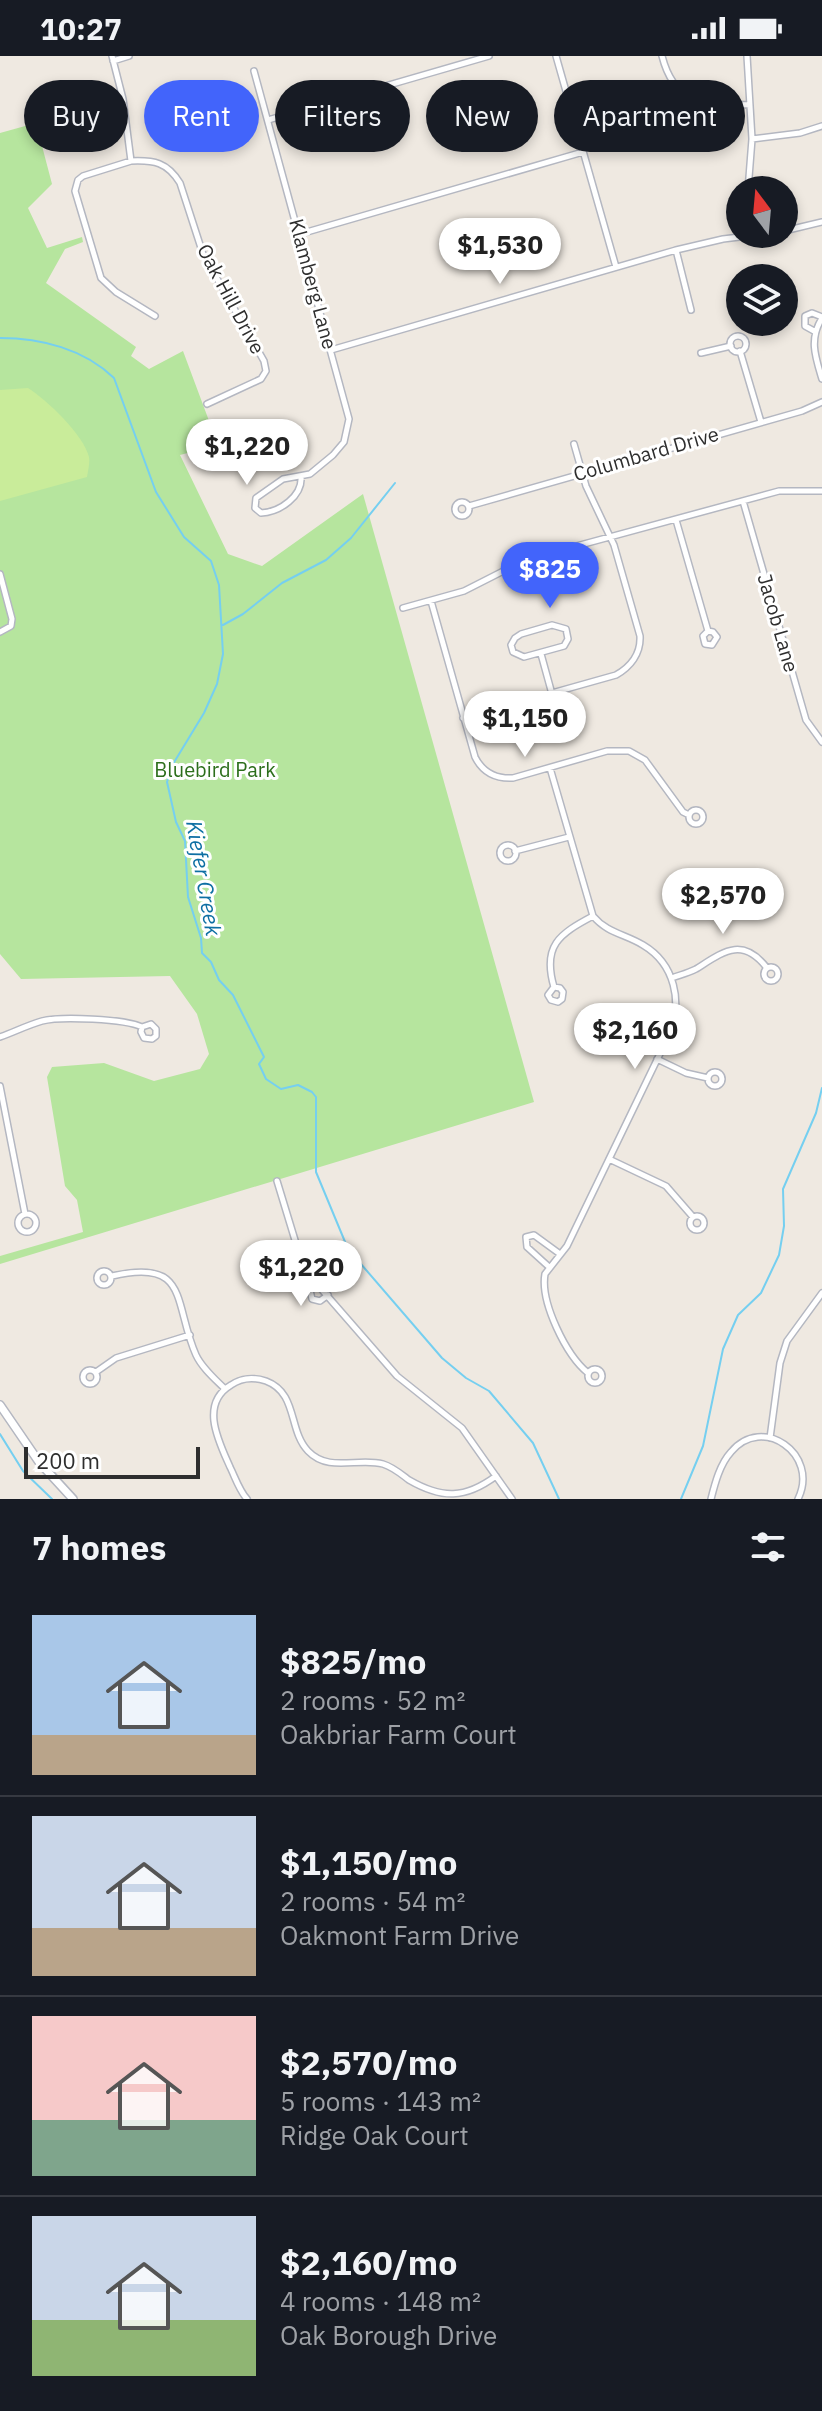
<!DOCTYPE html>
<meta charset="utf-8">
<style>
:root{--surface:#171b24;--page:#242831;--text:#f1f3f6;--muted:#9ea1a6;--line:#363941;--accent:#4264fb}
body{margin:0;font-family:"IBM Plex Sans",sans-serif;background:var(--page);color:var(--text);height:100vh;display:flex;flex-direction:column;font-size:30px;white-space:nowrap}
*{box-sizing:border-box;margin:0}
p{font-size:26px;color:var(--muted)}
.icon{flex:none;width:44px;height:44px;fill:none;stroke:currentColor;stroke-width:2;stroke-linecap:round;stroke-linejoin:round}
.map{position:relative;height:1443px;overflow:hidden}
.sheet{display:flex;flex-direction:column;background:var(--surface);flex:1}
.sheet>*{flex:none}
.guide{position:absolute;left:24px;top:24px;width:774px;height:72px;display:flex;gap:16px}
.needle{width:52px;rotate:344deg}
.tools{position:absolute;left:726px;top:120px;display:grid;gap:16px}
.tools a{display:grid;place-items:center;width:72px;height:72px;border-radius:50%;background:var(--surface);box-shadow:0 4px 12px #0003;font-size:40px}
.scale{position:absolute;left:24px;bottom:20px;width:176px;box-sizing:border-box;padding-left:8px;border:4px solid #2e2e2e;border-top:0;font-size:22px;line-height:28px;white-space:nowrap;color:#2e2e2e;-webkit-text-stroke:6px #fff;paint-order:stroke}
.price{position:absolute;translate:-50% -68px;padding:0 18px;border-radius:28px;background:#fff;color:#222;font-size:26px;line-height:52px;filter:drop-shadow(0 2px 4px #0008)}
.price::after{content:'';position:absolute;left:50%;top:48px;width:24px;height:18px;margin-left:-12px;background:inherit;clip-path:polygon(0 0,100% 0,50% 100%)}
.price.active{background:var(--accent);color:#fff}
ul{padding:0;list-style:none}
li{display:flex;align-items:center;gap:24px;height:200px;padding:0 32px}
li+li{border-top:2px solid var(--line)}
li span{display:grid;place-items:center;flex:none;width:224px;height:160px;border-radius:0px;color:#555}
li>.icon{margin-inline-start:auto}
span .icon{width:96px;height:96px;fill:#fffc;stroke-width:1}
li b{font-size:34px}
h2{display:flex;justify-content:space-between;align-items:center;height:96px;padding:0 32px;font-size:34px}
.chip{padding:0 28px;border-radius:36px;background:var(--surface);box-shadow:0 4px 12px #0003;font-size:28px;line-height:72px}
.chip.active{background:var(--accent);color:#fff}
.status{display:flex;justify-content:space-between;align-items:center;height:56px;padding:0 40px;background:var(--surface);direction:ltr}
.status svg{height:22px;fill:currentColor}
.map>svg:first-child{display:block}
</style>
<div class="status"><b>10:27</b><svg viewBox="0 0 49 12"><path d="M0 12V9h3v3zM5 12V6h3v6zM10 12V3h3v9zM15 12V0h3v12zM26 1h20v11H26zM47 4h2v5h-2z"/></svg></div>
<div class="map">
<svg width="822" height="1443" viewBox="0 0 822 1443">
<rect width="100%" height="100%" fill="#efe9e1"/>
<path fill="#b6e59e" d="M 36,67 L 52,128 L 28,152 L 47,192 L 82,181 L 83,186 L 65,193 L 46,227 L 136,291 L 131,300 L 149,313 L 183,295 L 218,389 L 180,399 L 228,498 L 262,510 L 363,438 L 534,1046 L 0,1208 L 0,1200 L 83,1176 L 77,1144 L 65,1130 L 47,1021 L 52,1011 L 104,1007 L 154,1025 L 200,1013 L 209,998 L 197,958 L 170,920 L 21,923 L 0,898 L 0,77 Z"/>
<path fill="#c9ec9a" d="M 28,332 C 47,344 84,379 89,401 C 90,407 88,415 87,421 L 0,445 L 0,334 Z"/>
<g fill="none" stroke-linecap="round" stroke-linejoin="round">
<path stroke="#75cff0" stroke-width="2" d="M 0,282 C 41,282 84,293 114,322 L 156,436 L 184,481 L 211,505 L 219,529 L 223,598 L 217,628 L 204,657 L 173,708 L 167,726 L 176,766 L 185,785 L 188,841 L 201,882 L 202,897 L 211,906 L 219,924 L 233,939 L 264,1001 L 259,1008 L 266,1023 L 281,1033 L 298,1029 L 312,1036 L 316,1041 L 316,1116 L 348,1193 L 442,1302 L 466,1322 L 489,1335 L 533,1387 L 559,1443
M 223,569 L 243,558 L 282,527 L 326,504 L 351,482 L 395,427
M 0,1378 L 23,1415 L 52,1443
M 681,1443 L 703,1390 L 723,1293 L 738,1259 L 761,1237 L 779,1199 L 784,1170 L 783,1133 L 816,1057 L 822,1032"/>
<defs>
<path id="minor" d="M 112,0 L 123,43 L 131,105 C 154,104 167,106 180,127 L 203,198 L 264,305 L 266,315 L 261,323 L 207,348
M 556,0 L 616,211
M 662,0 C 675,51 706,47 750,49
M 747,0 L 752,83 L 748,134
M 113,5 L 129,0
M 254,15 L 349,363 L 344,386 L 333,399 L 310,418 L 283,423 L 256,442 L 255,452 L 261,457 C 280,456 303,440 301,420
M 268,64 L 489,0
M 752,83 L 800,77 L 822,70
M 131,105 L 83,120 L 78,124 L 75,135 L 101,222 L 116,236 L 155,260
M 784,175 L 822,166
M 300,178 L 583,96
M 676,194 L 691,254
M 822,262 C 809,283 815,300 822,323
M 814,275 L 805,270 L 805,260 L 812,257 L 822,261
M730 288a8 8 0 1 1 16 0a8 8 0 1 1-16 0Z
M 331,294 L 676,194 L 723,183 L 764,178
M 740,295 L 761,366
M 701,297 L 731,290
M 743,445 L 806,664 L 822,686
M455 453a7 7 0 1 1 14 0a7 7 0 1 1-14 0Z
M 469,450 L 802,355 L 822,346
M 676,464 L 708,575 L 713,576 L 717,581 L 712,589 L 705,588 L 703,580 L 708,575
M 0,518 L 12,563 L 11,570 L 0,576
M 431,545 L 475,701 C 483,717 496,723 513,722 L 607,695 L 629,695 L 645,704 L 683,756 L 689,759
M 403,552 L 464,535 L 525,504 L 779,435 L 822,435
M 552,569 L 566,573 L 568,583 L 564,590 L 524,601 L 513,596 L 511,589 L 515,582 L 521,578 Z
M 541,598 L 552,638
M 463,662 L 616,619 C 630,611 641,598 640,580 L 614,489 L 586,430 L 574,388
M 550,712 L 593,860 C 607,877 625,878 643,889 C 675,908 683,946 669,979 L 567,1190 L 545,1218 C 540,1246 566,1299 588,1317
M689 761a7 7 0 1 1 14 0a7 7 0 1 1-14 0Z
M500 797a8 8 0 1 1 16 0a8 8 0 1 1-16 0Z
M 515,795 L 569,781
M764 918a7 7 0 1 1 14 0a7 7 0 1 1-14 0Z
M 672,922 C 680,919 688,917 696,913 C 723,896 742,880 767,912
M 554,931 L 560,932 L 563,936 L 562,943 L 558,946 L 551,944 L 548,939 L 554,931 C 542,890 559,878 593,860
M 0,981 C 14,976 28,969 42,965 C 61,960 125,963 142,971 L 151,968 L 156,973 L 156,980 L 152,983 L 144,982 L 141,976 L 142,971
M 657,1003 L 686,1017 L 708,1022
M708 1023a7 7 0 1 1 14 0a7 7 0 1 1-14 0Z
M 0,1030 L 25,1158
M 609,1103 L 666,1130 L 693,1161
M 277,1125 L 298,1194 L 316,1227 L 397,1320 L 462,1372 L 512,1443
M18 1167a9 9 0 1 1 18 0a9 9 0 1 1-18 0Z
M690 1167a7 7 0 1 1 14 0a7 7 0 1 1-14 0Z
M 548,1210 L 527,1191 L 526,1181 L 534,1179 L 560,1198
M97 1222a7 7 0 1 1 14 0a7 7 0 1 1-14 0Z
M 112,1220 C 190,1202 173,1247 196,1299 C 202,1312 215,1323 225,1333
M 316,1227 L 310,1234 L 312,1243 L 320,1245 L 328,1239
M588 1320a7 7 0 1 1 14 0a7 7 0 1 1-14 0Z
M83 1321a7 7 0 1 1 14 0a7 7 0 1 1-14 0Z
M 96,1316 L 116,1302 L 190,1279
M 770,1382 L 780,1307 L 787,1285 L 822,1237
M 247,1443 C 239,1434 235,1421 230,1411 C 219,1386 199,1348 231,1329 C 241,1322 254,1321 266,1325 C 298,1337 288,1374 308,1395 C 329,1417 358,1401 383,1408 C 393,1411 401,1418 409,1424 C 442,1443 465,1443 496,1420
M 711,1443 C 715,1427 720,1408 731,1396 C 762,1358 820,1398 798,1443"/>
<path id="tertiary" d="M 0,1349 L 39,1406 L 73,1443"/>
</defs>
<use href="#minor" stroke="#b4b7c1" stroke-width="8"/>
<use href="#tertiary" stroke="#b4b7c1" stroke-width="10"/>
<use href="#minor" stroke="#fff" stroke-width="5"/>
<use href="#tertiary" stroke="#fff" stroke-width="7"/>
</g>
<g text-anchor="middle" stroke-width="6" stroke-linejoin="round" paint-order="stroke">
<g font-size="20" fill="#2e2e2e" stroke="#fff">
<text transform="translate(313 228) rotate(75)" y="7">Klamberg Lane</text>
<text transform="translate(231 243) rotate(62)" y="7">Oak Hill Drive</text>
<text transform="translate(646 398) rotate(-16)" y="7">Columbard Drive</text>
<text transform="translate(778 567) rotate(74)" y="7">Jacob Lane</text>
</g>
<g font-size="20" fill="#2c6e1b" stroke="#fff">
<text x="215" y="721">Bluebird Park</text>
</g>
<g font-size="22" font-style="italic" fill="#0d6fa3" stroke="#fff">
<text transform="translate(204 822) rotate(80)" y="8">Kiefer Creek</text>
</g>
</g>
</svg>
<div class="tools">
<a><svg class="needle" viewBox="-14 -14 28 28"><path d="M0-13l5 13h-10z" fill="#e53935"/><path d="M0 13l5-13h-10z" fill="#9ea1a6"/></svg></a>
<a><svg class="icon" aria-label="layers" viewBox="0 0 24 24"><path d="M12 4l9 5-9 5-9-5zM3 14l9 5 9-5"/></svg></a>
</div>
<div class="scale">200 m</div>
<b class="price" style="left:500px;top:230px">$1,530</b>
<b class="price" style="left:247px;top:431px">$1,220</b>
<b class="price active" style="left:550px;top:554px">$825</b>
<b class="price" style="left:525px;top:703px">$1,150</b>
<b class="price" style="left:723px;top:880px">$2,570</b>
<b class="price" style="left:635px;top:1015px">$2,160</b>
<b class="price" style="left:301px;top:1252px">$1,220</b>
<div class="guide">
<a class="chip">Buy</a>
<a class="chip active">Rent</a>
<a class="chip">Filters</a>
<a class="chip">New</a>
<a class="chip">Apartment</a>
</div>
</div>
<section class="sheet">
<h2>7 homes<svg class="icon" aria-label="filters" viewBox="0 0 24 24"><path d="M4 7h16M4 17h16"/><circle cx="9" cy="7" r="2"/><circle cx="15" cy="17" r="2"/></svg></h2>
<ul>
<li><span style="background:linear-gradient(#a9c7e8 75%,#b9a48a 0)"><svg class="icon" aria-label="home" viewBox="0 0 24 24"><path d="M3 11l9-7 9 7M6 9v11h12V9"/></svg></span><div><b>$825/mo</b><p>2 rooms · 52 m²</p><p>Oakbriar Farm Court</p></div></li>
<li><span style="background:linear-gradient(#c9d6e8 70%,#b9a48a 0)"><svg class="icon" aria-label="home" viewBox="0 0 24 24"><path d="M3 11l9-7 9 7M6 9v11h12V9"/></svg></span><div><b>$1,150/mo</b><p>2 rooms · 54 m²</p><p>Oakmont Farm Drive</p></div></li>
<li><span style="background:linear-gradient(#f6c9c9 65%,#7fa58c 0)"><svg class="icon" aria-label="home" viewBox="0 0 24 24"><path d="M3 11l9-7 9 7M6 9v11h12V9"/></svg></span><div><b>$2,570/mo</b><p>5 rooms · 143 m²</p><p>Ridge Oak Court</p></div></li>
<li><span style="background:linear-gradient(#c9d6e8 65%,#8fb573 0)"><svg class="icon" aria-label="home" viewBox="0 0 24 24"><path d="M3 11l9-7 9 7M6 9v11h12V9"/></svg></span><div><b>$2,160/mo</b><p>4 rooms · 148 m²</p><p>Oak Borough Drive</p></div></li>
</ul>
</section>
